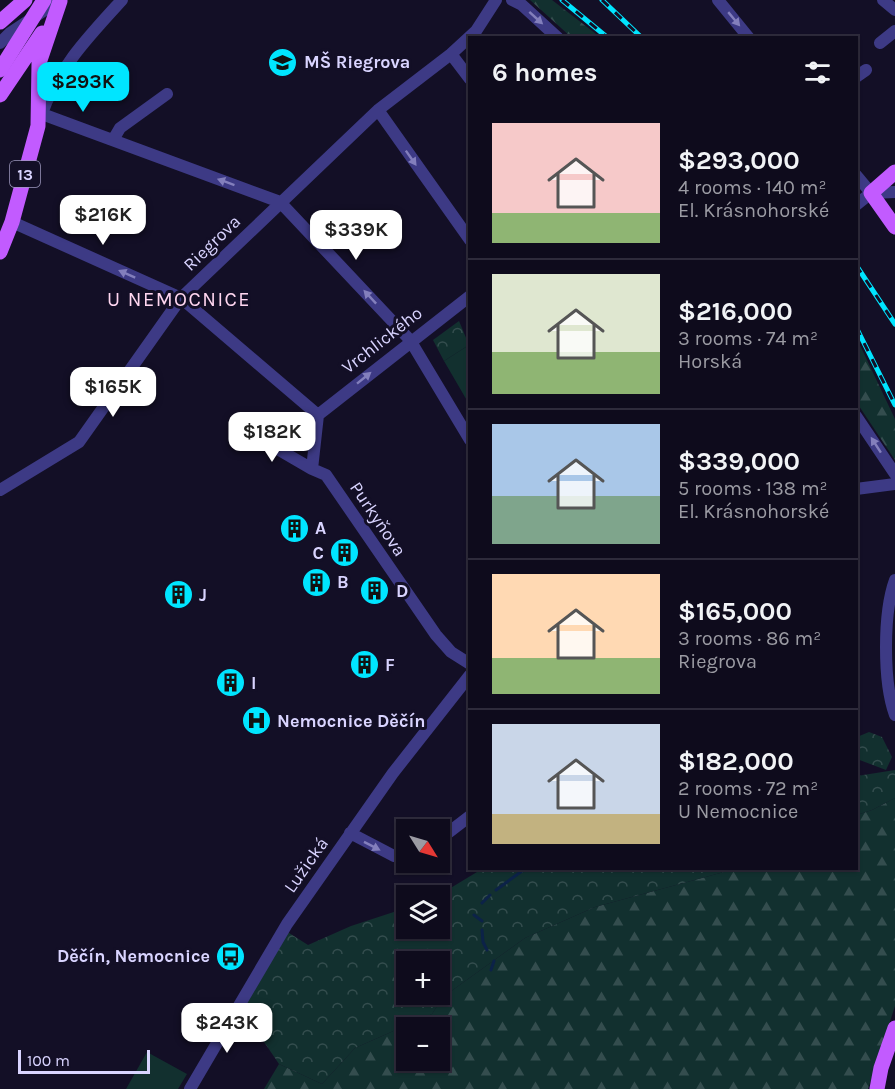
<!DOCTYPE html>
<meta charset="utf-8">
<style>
:root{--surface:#0e0b1c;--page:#171425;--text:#f1f3f6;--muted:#9b9ba3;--line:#2e2b3b;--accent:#00e5ff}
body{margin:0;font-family:Karla,sans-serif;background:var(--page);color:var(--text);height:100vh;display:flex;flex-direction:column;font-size:22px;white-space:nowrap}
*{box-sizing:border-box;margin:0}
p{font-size:20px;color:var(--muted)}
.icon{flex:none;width:33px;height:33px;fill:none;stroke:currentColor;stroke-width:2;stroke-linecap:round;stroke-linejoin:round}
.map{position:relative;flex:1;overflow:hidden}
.panel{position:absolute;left:468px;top:36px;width:390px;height:834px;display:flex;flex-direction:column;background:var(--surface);border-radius:0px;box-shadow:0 2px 4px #0004,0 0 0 2px var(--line)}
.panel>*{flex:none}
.needle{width:39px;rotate:127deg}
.fabs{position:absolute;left:396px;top:819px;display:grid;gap:12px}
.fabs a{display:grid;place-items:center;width:54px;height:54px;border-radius:0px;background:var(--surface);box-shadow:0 2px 4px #0004,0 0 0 2px var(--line);font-size:30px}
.scale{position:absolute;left:18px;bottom:15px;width:132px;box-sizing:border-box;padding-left:6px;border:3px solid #d9d4ff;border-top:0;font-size:16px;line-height:21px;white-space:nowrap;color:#d9d4ff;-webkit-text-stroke:4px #130f26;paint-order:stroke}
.price{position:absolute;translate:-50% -51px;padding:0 14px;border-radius:12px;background:#fff;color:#222;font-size:20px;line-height:39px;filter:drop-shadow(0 2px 3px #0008)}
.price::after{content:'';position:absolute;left:50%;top:36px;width:18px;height:14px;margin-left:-9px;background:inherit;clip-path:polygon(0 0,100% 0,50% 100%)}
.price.current{background:var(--accent);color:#111}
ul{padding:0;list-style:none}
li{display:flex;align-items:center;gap:18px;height:150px;padding:0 24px}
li+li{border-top:2px solid var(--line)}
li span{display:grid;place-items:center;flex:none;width:168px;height:120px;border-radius:0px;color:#555}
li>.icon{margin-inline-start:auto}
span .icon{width:72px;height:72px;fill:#fffc;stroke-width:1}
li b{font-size:26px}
h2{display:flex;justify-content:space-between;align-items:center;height:72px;padding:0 24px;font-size:26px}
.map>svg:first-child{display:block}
</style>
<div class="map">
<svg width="895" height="1089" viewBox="0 0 895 1089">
<defs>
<pattern id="forest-firs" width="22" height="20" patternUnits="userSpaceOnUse" patternTransform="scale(1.5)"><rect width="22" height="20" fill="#12302f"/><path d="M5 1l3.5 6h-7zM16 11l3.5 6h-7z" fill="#344d4e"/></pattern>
<pattern id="park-crowns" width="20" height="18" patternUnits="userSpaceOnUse" patternTransform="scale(1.5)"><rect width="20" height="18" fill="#12302f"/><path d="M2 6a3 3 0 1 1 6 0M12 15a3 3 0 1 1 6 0" fill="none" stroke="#344d4e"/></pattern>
</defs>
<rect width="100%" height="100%" fill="#130f26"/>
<path fill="url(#forest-firs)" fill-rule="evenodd" d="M 530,0 L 552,0 L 600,37 L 571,37 Z
M 857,339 L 895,419 L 895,460 L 857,403 Z
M 895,798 L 895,1006 L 868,1089 L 264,1089 L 279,1064 L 322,1084 L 355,1048 L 432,1014 L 443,997 L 525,938 L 595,907 L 735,869 L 856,868 L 857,815 L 872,810 ZM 406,1028 L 440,1028 L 440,1060 L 406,1060 Z"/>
<path fill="url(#park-crowns)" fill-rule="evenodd" d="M 459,321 L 469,345 L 444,361 L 433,340 Z
M 869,732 L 882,737 L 892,757 L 886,770 L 857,759 L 857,737 Z
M 895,770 L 895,798 L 872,810 L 857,815 L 857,776 Z
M 482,869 L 735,869 L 595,907 L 525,938 L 443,997 L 432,1014 L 355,1048 L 322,1084 L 279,1064 L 239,1005 L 286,931 L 308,945 L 351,926 L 406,908 L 406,928 L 440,928 L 439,895 ZM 406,962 L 440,962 L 440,994 L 406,994 Z"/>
<path fill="#12302f" d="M 469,345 L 469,404 L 444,361 Z
M 147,1052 L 187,1074 L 178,1089 L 126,1089 Z"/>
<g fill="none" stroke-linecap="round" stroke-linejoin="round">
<path stroke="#0c2248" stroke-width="3" d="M 496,890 L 522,871 L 531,868
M 482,903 L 490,895
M 474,915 L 482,921
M 482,930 L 483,942 L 487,950
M 491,970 L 494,961"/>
<path stroke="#3d3a85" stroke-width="12" d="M 512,0 L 522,5 L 558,38
M 718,0 L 749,38
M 883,0 L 895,10
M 0,43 L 10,33 L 60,0
M 880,43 L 895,31
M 451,54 L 470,79
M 856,77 L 866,70
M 378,110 L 470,240
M 42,114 L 280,202 L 410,340 L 470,440
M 41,116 C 57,69 89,36 122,0
M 113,140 L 120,128 L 167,94
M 856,175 L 871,193
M 871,193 L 895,192
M 856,205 L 871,193
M 12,222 L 181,298 L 318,415 L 312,469 L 326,475 L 436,635 L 451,652 L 470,664
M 318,415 L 470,296
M 856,416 L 895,474
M 245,430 L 312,469
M 856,489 L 895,484
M 0,490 L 79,442 L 181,298 L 378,110 L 451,54 L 476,31 L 496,0
M 895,580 C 883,613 883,682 895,715
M 350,833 L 394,856 L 406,857
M 440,839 L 470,816
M 190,1089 L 287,924 L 393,773 L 470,675"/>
<path stroke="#c25bff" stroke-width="15" d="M 0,22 L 25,0
M 0,95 L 42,33
M 895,172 L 871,193 L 895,227
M 0,252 L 12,222 L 38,126 L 39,63 L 60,1
M 877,1089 L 881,1068 L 895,1028"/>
<defs>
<path id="rail" d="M 562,0 L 608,38
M 602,0 L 642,38
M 856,265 L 895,324
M 856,327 L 895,405"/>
</defs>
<use href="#rail" stroke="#00e5ff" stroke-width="5"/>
<use href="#rail" stroke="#130f26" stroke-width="3" stroke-dasharray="9" stroke-linecap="butt"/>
<path stroke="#c25bff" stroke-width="15" d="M 0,70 L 44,0"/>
</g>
<defs><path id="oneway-solid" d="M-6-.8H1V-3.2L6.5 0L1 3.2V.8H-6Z" transform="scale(1.5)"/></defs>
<g fill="#837fbc">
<use href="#oneway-solid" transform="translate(536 18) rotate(42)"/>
<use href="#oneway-solid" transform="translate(734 19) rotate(50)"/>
<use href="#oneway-solid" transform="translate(411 158) rotate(55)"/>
<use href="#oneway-solid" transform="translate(226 182) rotate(-160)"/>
<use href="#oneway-solid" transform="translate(127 274) rotate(-156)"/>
<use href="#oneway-solid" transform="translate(370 297) rotate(-133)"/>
<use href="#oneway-solid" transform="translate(364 378) rotate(-39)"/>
<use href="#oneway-solid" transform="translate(876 445) rotate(-123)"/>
<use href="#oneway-solid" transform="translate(372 846) rotate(27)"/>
</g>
<defs>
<symbol id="school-disc" viewBox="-11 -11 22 22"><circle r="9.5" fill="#00e5ff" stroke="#130f26"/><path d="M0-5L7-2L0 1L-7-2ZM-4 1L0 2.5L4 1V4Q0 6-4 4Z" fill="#111"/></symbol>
<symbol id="building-disc" viewBox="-11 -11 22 22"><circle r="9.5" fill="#00e5ff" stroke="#130f26"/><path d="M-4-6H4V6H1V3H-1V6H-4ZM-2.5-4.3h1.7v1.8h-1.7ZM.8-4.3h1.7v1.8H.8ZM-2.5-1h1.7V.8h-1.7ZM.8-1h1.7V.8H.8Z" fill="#111"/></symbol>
<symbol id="hospital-disc" viewBox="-11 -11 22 22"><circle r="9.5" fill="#00e5ff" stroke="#130f26"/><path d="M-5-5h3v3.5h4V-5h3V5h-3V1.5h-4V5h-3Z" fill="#111"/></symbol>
<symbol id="bus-disc" viewBox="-11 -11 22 22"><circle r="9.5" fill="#00e5ff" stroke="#130f26"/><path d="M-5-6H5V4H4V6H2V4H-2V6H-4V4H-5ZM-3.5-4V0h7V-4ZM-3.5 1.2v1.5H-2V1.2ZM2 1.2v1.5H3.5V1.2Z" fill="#111"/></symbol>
</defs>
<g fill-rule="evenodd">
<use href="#school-disc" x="266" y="46" width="33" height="33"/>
<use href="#building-disc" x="278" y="512" width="33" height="33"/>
<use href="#building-disc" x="328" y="536" width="33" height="33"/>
<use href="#building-disc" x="300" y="566" width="33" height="33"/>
<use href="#building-disc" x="358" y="574" width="33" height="33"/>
<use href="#building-disc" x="162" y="578" width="33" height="33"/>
<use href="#building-disc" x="348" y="648" width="33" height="33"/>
<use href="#building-disc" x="214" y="666" width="33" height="33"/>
<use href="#hospital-disc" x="240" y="704" width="33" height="33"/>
<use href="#bus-disc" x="214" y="940" width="33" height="33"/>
</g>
<g text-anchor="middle" stroke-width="6" stroke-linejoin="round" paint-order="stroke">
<rect fill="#130f26" stroke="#9e99be" stroke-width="1.5" x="10" y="161" width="30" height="26" rx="4.5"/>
<g font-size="16" font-weight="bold" fill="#d9d4ff">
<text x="25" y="180">13</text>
</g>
<g font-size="18" font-weight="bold" fill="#d9d4ff" stroke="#130f26" text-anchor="start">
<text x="304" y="68">MŠ Riegrova</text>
<text x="315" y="534">A</text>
<text x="324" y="559" text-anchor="end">C</text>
<text x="337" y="588">B</text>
<text x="396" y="597">D</text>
<text x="199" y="601">J</text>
<text x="385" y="671">F</text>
<text x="251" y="689">I</text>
<text x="277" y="727">Nemocnice Děčín</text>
<text x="210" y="962" text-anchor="end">Děčín, Nemocnice</text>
</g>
<g font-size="18" fill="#d9d4ff" stroke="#130f26">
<text transform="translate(212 243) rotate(-44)" y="6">Riegrova</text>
<text transform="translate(382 340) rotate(-38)" y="6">Vrchlického</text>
<text transform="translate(378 519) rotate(56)" y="6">Purkyňova</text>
<text transform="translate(306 865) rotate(-55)" y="6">Lužická</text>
</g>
<g font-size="20" letter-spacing="1.5" fill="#ffd6f0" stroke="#130f26">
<text x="179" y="306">U NEMOCNICE</text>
</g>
</g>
</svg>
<div class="fabs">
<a><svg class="needle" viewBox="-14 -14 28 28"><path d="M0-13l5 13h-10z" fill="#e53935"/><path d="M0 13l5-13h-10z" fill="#9b9ba3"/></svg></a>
<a><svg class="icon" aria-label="layers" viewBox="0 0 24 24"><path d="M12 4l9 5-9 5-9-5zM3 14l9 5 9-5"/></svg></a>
<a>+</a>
<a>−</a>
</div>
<div class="scale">100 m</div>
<b class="price current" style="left:83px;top:113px">$293K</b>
<b class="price" style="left:103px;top:246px">$216K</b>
<b class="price" style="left:356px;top:261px">$339K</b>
<b class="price" style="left:113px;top:418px">$165K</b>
<b class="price" style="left:272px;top:463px">$182K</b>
<b class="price" style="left:227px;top:1054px">$243K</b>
<section class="panel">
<h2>6 homes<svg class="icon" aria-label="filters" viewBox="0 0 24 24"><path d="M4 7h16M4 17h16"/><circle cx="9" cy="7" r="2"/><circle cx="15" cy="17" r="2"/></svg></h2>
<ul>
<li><span style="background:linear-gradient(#f6c9c9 75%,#8fb573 0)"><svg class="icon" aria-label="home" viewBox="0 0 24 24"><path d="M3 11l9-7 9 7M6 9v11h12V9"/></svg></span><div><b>$293,000</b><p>4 rooms · 140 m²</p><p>El. Krásnohorské</p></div></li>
<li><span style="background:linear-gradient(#dfe7d0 65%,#8fb573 0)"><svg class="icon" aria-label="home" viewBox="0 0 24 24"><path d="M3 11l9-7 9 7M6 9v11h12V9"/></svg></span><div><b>$216,000</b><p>3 rooms · 74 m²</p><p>Horská</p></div></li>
<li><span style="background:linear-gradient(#a9c7e8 60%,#7fa58c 0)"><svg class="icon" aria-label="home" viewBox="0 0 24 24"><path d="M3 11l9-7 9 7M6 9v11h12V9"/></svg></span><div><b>$339,000</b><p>5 rooms · 138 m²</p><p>El. Krásnohorské</p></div></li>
<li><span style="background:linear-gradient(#ffd9b3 70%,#8fb573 0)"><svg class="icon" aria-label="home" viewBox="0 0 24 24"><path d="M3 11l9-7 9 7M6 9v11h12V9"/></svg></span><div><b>$165,000</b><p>3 rooms · 86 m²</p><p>Riegrova</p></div></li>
<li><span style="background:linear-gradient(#c9d6e8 75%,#c2b280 0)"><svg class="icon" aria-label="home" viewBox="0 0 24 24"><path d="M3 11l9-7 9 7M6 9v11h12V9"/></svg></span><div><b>$182,000</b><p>2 rooms · 72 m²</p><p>U Nemocnice</p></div></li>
</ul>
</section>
</div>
